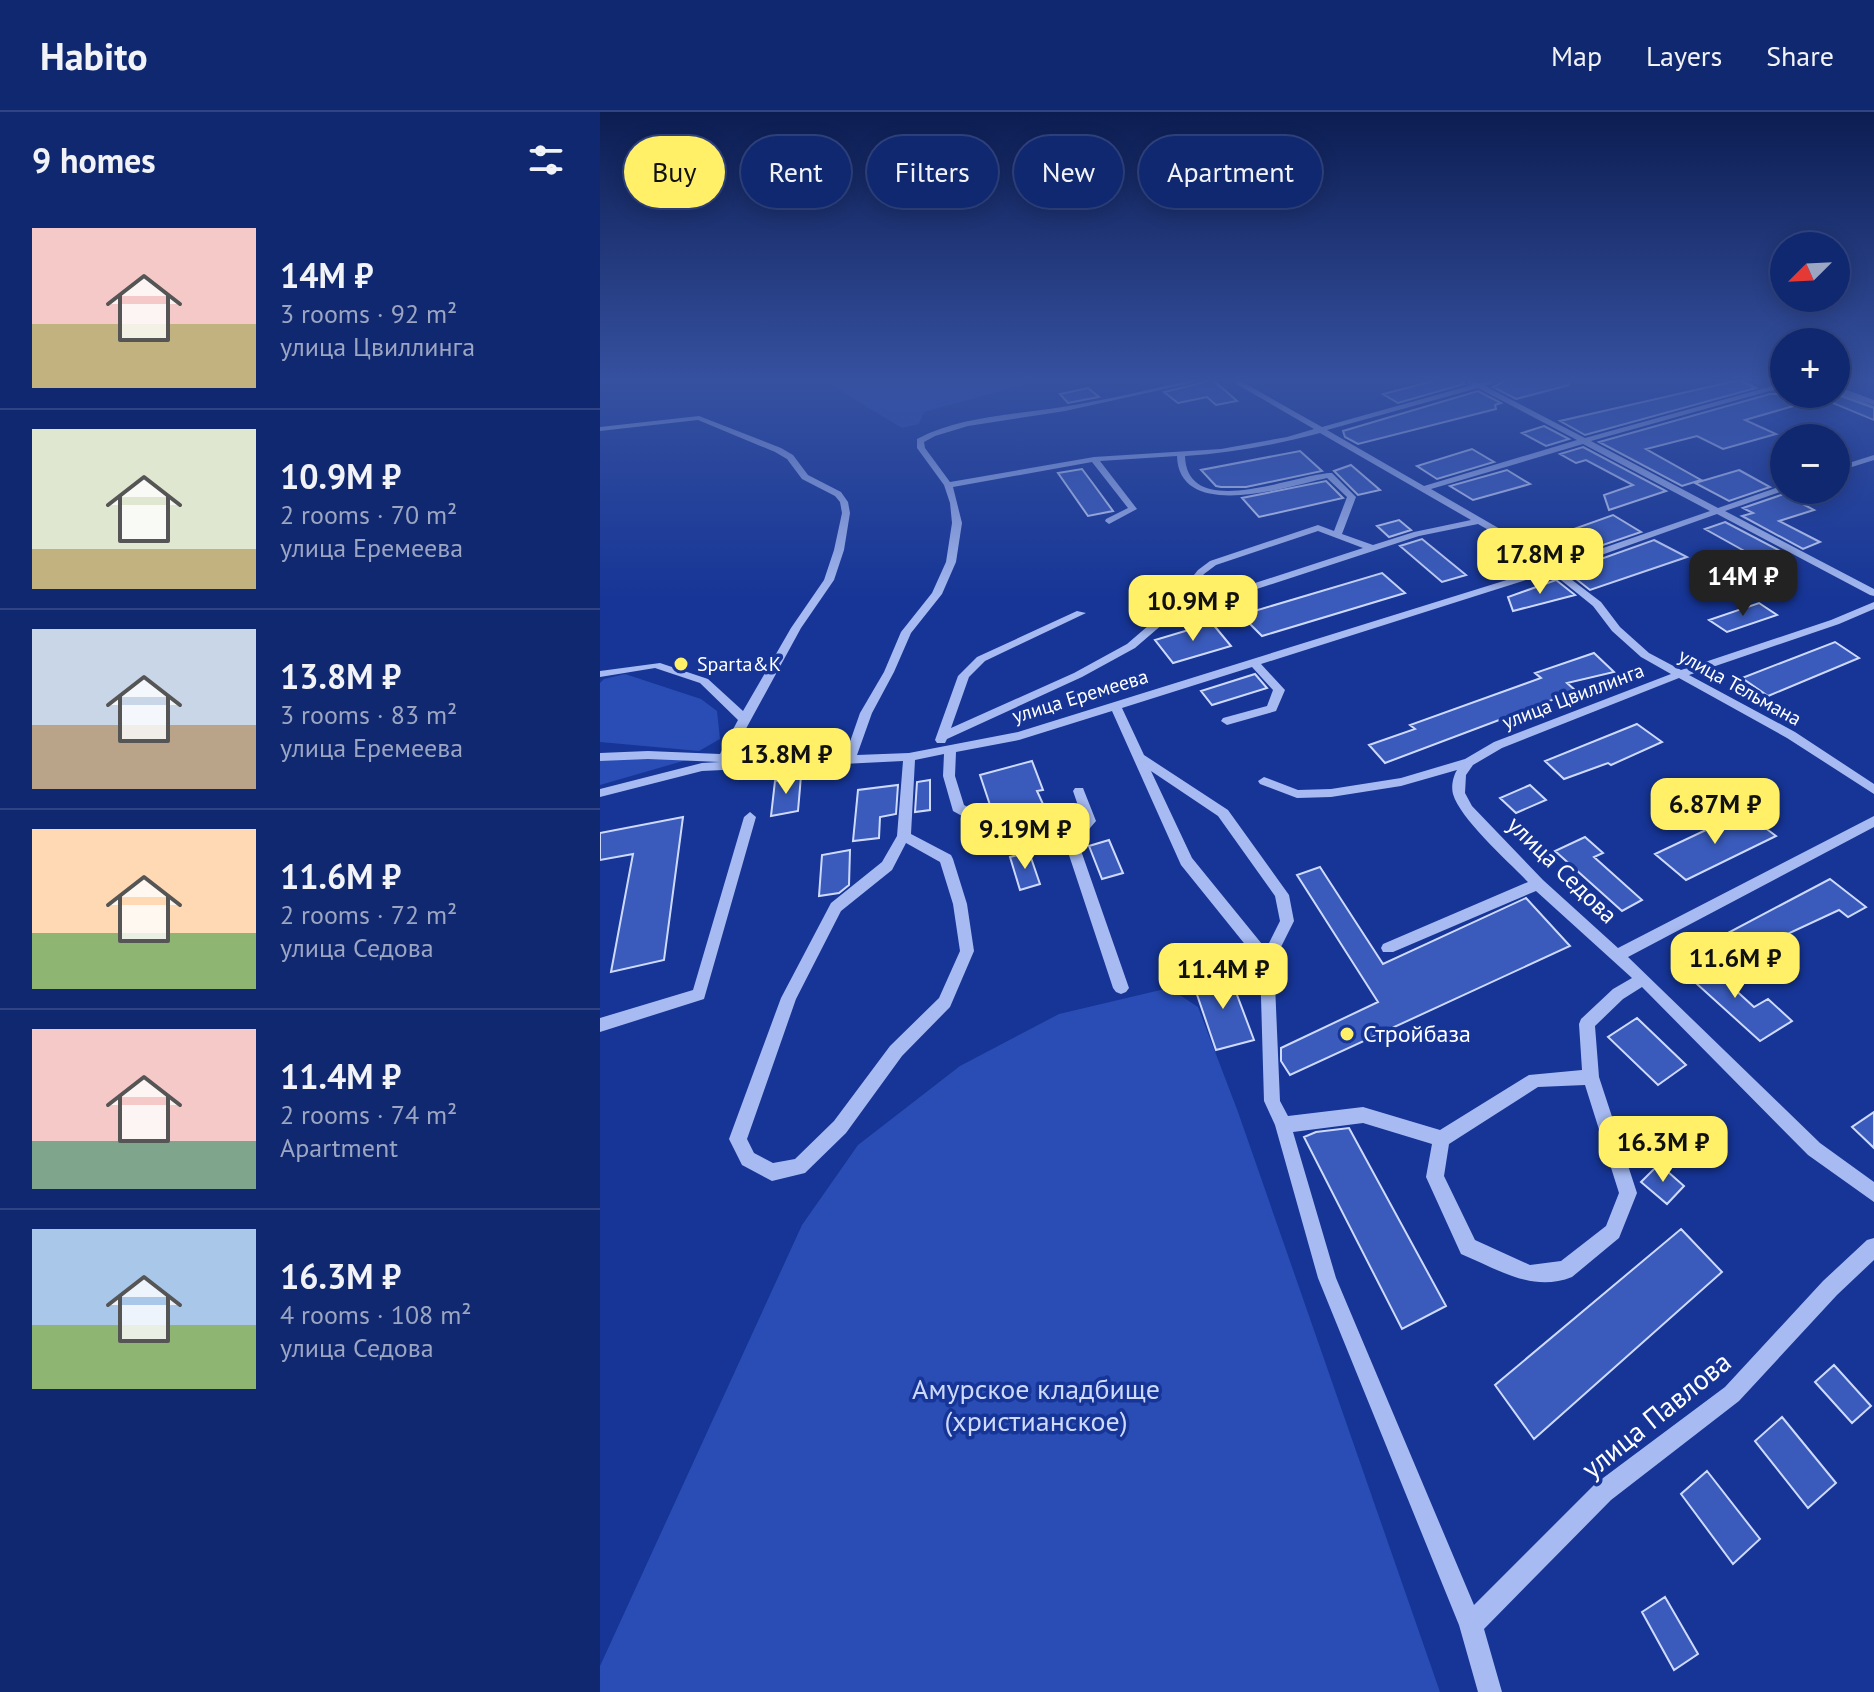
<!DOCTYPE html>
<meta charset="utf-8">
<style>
:root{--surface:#102870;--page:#193075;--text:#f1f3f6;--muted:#9ca6c3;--line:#304483;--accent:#fff068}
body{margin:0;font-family:"PT Sans",sans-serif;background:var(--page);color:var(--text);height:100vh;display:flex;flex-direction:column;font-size:30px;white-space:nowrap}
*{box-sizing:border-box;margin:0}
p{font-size:26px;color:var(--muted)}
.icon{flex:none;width:44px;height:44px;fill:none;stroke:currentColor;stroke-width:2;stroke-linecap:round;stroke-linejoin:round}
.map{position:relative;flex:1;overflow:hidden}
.side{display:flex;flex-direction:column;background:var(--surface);width:600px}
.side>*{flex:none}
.guide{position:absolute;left:24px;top:24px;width:760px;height:72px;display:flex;gap:16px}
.needle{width:52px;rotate:246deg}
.buttons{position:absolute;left:1170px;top:120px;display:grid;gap:16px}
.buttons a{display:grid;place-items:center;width:80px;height:80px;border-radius:50%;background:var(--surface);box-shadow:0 4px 20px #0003,0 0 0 2px var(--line);font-size:40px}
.price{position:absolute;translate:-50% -68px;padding:0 18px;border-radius:16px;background:var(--accent);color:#111;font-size:26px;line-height:52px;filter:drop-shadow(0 2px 4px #0008)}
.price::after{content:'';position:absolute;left:50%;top:48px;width:24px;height:18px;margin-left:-12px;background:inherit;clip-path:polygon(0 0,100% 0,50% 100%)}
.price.current{background:#222;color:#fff}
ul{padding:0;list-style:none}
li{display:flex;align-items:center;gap:24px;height:200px;padding:0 32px}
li+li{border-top:2px solid var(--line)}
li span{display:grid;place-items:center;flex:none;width:224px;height:160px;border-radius:0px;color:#555}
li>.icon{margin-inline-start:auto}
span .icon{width:96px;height:96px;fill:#fffc;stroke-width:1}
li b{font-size:34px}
h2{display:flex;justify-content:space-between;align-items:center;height:96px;padding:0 32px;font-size:34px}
.tag{padding:0 28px;border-radius:36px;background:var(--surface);box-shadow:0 4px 20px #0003,0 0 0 2px var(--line);font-size:28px;line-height:72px}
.tag.current{background:var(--accent);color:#111}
header{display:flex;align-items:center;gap:48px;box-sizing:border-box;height:112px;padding:0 40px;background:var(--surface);border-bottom:2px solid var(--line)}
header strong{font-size:38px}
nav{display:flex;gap:44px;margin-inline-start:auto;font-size:28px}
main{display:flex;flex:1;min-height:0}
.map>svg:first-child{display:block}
</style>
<header>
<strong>Habito</strong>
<nav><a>Map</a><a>Layers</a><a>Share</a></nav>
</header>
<main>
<section class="side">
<h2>9 homes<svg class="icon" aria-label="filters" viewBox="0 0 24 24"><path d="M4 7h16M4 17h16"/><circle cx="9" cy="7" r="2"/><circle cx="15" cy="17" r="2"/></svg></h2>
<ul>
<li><span style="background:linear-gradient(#f6c9c9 60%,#c2b280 0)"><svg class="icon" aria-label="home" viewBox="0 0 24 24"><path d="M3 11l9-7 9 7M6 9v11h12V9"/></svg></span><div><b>14M ₽</b><p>3 rooms · 92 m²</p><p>улица Цвиллинга</p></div></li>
<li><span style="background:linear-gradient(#dfe7d0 75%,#c2b280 0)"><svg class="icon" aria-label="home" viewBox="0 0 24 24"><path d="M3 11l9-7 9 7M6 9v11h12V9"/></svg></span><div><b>10.9M ₽</b><p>2 rooms · 70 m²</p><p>улица Еремеева</p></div></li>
<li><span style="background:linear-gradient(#c9d6e8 60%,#b9a48a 0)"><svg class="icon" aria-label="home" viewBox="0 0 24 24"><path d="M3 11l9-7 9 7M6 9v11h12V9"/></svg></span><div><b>13.8M ₽</b><p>3 rooms · 83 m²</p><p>улица Еремеева</p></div></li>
<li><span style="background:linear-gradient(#ffd9b3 65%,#8fb573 0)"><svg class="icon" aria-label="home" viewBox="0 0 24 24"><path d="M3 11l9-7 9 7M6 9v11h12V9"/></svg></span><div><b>11.6M ₽</b><p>2 rooms · 72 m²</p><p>улица Седова</p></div></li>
<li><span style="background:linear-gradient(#f6c9c9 70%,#7fa58c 0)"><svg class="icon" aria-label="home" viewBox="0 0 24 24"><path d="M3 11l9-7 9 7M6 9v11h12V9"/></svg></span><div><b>11.4M ₽</b><p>2 rooms · 74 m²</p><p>Apartment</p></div></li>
<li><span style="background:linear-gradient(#a9c7e8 60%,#8fb573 0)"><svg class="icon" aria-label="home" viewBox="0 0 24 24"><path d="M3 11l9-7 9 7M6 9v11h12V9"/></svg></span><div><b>16.3M ₽</b><p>4 rooms · 108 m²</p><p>улица Седова</p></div></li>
</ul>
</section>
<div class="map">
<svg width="1274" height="1580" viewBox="0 0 1274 1580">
<rect width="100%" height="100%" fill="#163596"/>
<path fill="#294db5" d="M 221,267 L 444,267 L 324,300 L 319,312 L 302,316 Z
M 25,562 L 101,587 L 117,599 L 120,627 L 99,639 L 0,630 L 0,571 L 4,567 Z
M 52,646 L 90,647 L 0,673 L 0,648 Z
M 569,876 L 598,895 L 638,1000 L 840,1580 L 0,1580 L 0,1554 L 202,1113 L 258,1033 L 360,954 L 459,902 Z"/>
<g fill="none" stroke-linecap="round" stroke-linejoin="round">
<path stroke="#99b2f4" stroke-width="4" d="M 1236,280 L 1274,296"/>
</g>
<path fill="#3a5bbc" stroke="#cedafc" stroke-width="2" d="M 841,267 L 859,267 L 864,272 L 798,291 L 783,282 Z
M 909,267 L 968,267 L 969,273 L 916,287 L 893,275 Z
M 613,268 L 637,289 L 616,293 L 607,285 L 578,291 L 564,280 Z
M 1139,268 L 1156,276 L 985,323 L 960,309 Z
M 488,276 L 499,285 L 468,291 L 460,282 Z
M 878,279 L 901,291 L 895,293 L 896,297 L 758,332 L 745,325 L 743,319 Z
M 1170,282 L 1235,282 L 1274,296 L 1274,308 L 1221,286 L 1145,308 L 1176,322 L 1123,337 L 1097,324 L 1046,337 L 1101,368 L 1082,374 L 999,330 Z
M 944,314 L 969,327 L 946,334 L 922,321 Z
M 983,335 L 1066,379 L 1009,398 L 1004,383 L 1033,373 L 986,348 L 976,351 L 960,342 Z
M 872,337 L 894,350 L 837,367 L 817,354 Z
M 700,339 L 722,359 L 646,375 L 621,375 L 616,374 L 601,358 Z
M 751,353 L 780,378 L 758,383 L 734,359 Z
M 482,357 L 494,373 L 513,399 L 488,404 L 458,361 Z
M 907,358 L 930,372 L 873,388 L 850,374 Z
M 1139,358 L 1170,375 L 1129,389 L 1095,371 Z
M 726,369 L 743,386 L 659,405 L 642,386 Z
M 1184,382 L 1214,398 L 1179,409 L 1220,430 L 1203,437 L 1142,404 L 1153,401 L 1143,396 Z
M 1013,403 L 1041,420 L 968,445 L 943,428 Z
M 799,408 L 811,418 L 789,425 L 777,414 Z
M 1125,410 L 1188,443 L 1166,451 L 1105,417 Z
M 822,427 L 866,463 L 842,470 L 800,434 Z
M 1054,428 L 1087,445 L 990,478 L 971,463 L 987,458 L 981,454 Z
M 782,461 L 805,481 L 662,524 L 641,503 Z
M 956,468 L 975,483 L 913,499 L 908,485 Z
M 1159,491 L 1177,503 L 1127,520 L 1109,508 Z
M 612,511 L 631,534 L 573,551 L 555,528 Z
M 1235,530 L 1259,546 L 1168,584 L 1142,566 Z
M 994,541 L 1014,560 L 967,571 L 976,579 L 785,651 L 769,633 L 815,617 L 810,613 L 941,566 L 935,561 Z
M 655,562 L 667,576 L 612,593 L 601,579 Z
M 1037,612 L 1062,630 L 1011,653 L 1008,651 L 964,667 L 945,649 Z
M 432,649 L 443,678 L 437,679 L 453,714 L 421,721 L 376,696 L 390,693 L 380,663 Z
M 201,664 L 198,699 L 171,704 L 175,669 Z
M 330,668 L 330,698 L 315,700 L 317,670 Z
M 298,673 L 296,702 L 280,705 L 279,726 L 253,729 L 258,678 Z
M 930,673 L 946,688 L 916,701 L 900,686 Z
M 1144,700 L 1176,724 L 1086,768 L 1055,742 Z
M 83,705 L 64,848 L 11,860 L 33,742 L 0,748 L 0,721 Z
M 985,725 L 1003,741 L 994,745 L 1042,788 L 1022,799 L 955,739 Z
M 509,728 L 523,761 L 502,767 L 489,734 Z
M 250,738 L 249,773 L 239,781 L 219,784 L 222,743 Z
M 429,740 L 440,772 L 420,778 L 410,745 Z
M 720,755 L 783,852 L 926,786 L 970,834 L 690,963 L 681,949 L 681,936 L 778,890 L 697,763 Z
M 1230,767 L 1266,795 L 1248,805 L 1239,798 L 1164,833 L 1182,847 L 1166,857 L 1126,822 Z
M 1096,842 L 1154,895 L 1168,887 L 1192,909 L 1160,929 L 1076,853 Z
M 628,859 L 654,928 L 616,938 L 592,868 Z
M 1037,906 L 1086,953 L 1058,973 L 1008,925 Z
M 1274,1000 L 1274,1036 L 1252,1015 Z
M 749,1016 L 846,1194 L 802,1217 L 704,1025 L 716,1020 Z
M 1059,1052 L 1084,1074 L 1067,1092 L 1041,1070 Z
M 1081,1117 L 1122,1160 L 934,1327 L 895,1273 Z
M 1234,1253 L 1271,1294 L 1252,1311 L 1215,1270 Z
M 1182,1305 L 1236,1371 L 1208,1396 L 1155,1329 Z
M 1107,1359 L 1160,1427 L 1133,1452 L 1081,1382 Z
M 1065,1485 L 1098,1542 L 1074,1558 L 1042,1500 Z"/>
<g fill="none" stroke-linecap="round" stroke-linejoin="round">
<path fill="#a7bbf2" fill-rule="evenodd" d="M 596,267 L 610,267 L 465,299 L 368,314 L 335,324 L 324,330 L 325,336 L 350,370 L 494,345 L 621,337 L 687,325 L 714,317 L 628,267 L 637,267 L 722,315 L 872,273 L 862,267 L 871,267 L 879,271 L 894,267 L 906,267 L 885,274 L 985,326 L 1184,271 L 1184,275 L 991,329 L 1118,396 L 1184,373 L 1184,378 L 1186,378 L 1125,399 L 1274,477 L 1274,484 L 1270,483 L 1117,402 L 959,458 L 1001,490 L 1020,515 L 1049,541 L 1081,558 L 1231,508 L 1274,490 L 1274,497 L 1239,512 L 1089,563 L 1195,620 L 1274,672 L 1274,682 L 1187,626 L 1079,566 L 902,636 L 873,653 L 866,663 L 865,681 L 872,694 L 943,768 L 1018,836 L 1274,704 L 1274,715 L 1028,845 L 1220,1031 L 1274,1070 L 1274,1090 L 1208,1043 L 1042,875 L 1023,887 L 995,914 L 999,965 L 1037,1081 L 1019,1126 L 972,1165 C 932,1181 898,1157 861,1142 L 826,1065 L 832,1032 L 763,1011 L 693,1020 L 736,1166 L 874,1493 L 995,1372 L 1125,1275 L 1223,1169 L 1267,1128 L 1274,1126 L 1274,1148 L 1237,1183 L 1139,1289 L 1011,1388 L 884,1517 L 902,1580 L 878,1580 L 859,1513 L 718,1166 L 675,1013 L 664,989 L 660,851 L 581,753 L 512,599 L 419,628 L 356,640 L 355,664 L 364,693 L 420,724 L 468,724 L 483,708 L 473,679 L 475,676 L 483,676 L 496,709 L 478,730 L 529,876 L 526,880 L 521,882 L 516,880 L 513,876 L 466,734 L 413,732 L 353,699 L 343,664 L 344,642 L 315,648 L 311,722 L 351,743 L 353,747 L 367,792 L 374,839 L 350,895 L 302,944 L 246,1021 L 205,1061 L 172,1069 L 142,1053 L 129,1027 L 181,886 L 231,791 L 282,750 L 297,724 L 303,649 L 102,659 L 0,685 L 0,677 L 102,651 L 120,650 L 48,647 L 0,649 L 0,641 L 48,639 L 120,642 L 138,608 L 100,571 L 55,556 L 0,565 L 0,559 L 60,551 L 108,567 L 143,599 L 191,516 L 224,468 L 234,438 L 242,401 L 240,390 L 235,384 L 202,367 L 187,347 L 175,340 L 98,308 L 0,319 L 0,315 L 99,304 L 181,336 L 193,343 L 208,363 L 241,380 L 248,390 L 250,401 L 244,438 L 234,468 L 201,516 L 130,646 L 125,650 L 245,644 L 260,601 L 284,560 L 301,520 L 332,481 L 346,450 L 352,411 L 350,391 L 344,373 L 317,336 L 317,327 C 361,304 414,303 462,295 C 507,288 551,277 596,267 ZM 878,276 L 977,328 L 824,374 L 727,318 ZM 720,321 L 871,408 L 814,420 L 773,433 L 742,422 L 756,385 L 732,361 C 697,361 587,411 585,344 C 631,341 675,333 720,321 ZM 983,332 L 1110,399 L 954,453 L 926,432 L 831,377 ZM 577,344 C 579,411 690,374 727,366 L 747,385 L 734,419 L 718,413 L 610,449 L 598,458 L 563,501 L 527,532 L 474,561 L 351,616 L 369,565 L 385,549 L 486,501 L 477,499 L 377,545 L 358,564 L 335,628 L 337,631 L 345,631 L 347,627 L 482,565 L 535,536 L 571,505 L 819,424 L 878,412 L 920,436 L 945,456 L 418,620 L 309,641 L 257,643 L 272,601 L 294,560 L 311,521 L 342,482 L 356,450 L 362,411 L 353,375 L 492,350 L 528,396 L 506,407 L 505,409 L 509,412 L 537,397 L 500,349 ZM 718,419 L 763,436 L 578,496 L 604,462 L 616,453 ZM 951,460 L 993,494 L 1012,519 L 1041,545 L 1071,562 L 894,630 L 865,647 L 801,666 L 731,677 L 698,678 L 664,665 L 658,669 L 660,672 L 697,686 L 731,685 L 801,674 L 857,658 C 853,664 851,675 853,682 C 860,707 909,750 928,770 L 783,832 L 781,836 L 783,840 L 793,840 L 936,779 L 1032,866 L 1013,877 L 981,907 L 979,912 L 982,958 L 929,963 L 840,1018 L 763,995 L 688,1004 L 680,989 L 674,849 L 694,809 L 689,783 L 628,698 L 544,643 L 522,596 L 652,555 L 673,578 L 667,594 L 623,606 L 621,609 L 627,613 L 676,599 L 685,578 L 661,552 ZM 551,659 L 618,704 L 675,784 L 680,809 L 666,837 L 592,746 ZM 306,731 L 340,750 L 353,792 L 360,839 L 339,886 L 290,934 L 234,1009 L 195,1047 L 173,1051 L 154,1041 L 147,1027 L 196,887 L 241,799 L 292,758 ZM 985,973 L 1019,1081 L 1006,1114 L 961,1149 L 930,1153 L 875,1128 L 844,1064 L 849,1032 L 938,975 Z
M 1236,274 L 1274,288 L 1274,293 L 1236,279 Z
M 1274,343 L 1274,348 L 1236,360 L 1236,355 Z
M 150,700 L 156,705 L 104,887 L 0,920 L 0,906 L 93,878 L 144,705 Z"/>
</g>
<linearGradient id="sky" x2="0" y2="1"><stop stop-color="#0c1d52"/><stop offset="0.55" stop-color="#3651a0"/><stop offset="1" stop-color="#3651a0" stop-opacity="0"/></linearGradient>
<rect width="1274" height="488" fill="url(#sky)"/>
<g fill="#fff068" stroke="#163596" stroke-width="3">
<circle cx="81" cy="552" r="8"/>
<circle cx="747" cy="922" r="8"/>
</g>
<g text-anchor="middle" stroke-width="7" stroke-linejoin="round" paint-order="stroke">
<g font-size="20" fill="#fff" stroke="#163596" text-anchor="start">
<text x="97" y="559">Sparta&amp;K</text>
</g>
<g font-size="20" fill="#fff" stroke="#163596">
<text transform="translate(1140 575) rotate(29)" y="7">улица Тельмана</text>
<text transform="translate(480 584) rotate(-17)" y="7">улица Еремеева</text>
<text transform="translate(973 584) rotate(-21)" y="7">улица Цвиллинга</text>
</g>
<g font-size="24" fill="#fff" stroke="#163596">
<text transform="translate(962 758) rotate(44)" y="8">улица Седова</text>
</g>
<g font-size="24" fill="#fff" stroke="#163596" text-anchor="start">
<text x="763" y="930">Стройбаза</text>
</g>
<g font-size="28" fill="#cedafc" stroke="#163596">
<text x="436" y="1287">Амурское кладбище<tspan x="436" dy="32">(христианское)</tspan></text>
</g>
<g font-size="28" fill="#fff" stroke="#163596">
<text transform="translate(1056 1303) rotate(-39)" y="10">улица Павлова</text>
</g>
</g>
</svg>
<div class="buttons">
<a><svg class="needle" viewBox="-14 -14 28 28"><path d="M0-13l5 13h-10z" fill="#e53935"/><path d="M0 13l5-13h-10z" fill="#9ca6c3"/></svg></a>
<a>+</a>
<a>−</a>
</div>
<b class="price" style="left:940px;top:484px">17.8M ₽</b>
<b class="price current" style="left:1143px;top:506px">14M ₽</b>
<b class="price" style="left:593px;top:531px">10.9M ₽</b>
<b class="price" style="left:186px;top:684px">13.8M ₽</b>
<b class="price" style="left:1115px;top:734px">6.87M ₽</b>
<b class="price" style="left:425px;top:759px">9.19M ₽</b>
<b class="price" style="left:1135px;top:888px">11.6M ₽</b>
<b class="price" style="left:623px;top:899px">11.4M ₽</b>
<b class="price" style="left:1063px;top:1072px">16.3M ₽</b>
<div class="guide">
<a class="tag current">Buy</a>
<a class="tag">Rent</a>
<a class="tag">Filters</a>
<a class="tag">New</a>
<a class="tag">Apartment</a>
</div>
</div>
</main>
